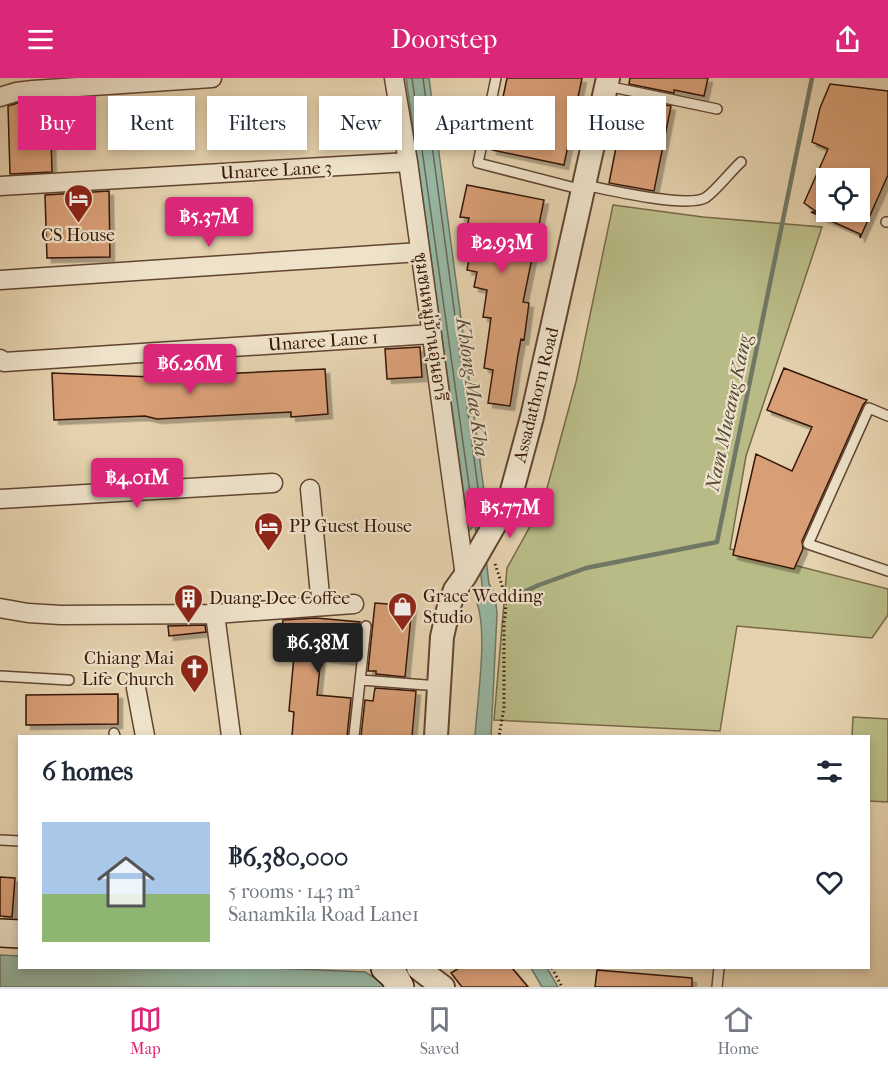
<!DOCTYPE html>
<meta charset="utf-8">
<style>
:root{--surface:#fff;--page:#f2f2f3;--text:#1f2937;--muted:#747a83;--line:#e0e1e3;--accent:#db2777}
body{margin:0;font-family:"IM FELL French Canon","Noto Serif Thai",serif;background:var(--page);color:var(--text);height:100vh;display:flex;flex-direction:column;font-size:22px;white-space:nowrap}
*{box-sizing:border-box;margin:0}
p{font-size:20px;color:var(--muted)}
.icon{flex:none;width:33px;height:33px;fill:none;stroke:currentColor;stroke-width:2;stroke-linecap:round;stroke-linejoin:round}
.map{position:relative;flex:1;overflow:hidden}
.details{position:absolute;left:18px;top:657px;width:852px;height:234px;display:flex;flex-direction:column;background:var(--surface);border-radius:0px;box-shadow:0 3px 9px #0003}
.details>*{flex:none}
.top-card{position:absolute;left:18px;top:18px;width:852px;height:54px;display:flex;gap:12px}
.controls{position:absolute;left:816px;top:90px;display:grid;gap:12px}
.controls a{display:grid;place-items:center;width:54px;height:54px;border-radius:0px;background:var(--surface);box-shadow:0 3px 9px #0003;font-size:30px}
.price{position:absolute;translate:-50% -51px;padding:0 14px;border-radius:6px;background:var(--accent);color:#fff;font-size:20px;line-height:39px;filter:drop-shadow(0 2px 3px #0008)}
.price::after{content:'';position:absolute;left:50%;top:36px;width:18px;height:14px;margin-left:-9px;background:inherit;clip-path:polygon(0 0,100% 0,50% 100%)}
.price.selected{background:#222;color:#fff}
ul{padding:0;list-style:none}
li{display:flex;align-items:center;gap:18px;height:150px;padding:0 24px}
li+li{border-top:2px solid var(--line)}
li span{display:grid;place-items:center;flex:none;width:168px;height:120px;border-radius:0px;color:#555}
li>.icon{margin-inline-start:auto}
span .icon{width:72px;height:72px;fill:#fffc;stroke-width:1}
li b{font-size:26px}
h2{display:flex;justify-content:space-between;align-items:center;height:72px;padding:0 24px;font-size:26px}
.tag{padding:0 21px;border-radius:0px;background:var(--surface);box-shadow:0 3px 9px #0003;font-size:21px;line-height:54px}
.tag.selected{background:var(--accent);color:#fff}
header{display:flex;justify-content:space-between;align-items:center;height:78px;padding:0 24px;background:var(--accent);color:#fff;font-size:27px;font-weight:600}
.tab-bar{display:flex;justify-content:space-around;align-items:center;height:84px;border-top:2px solid var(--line);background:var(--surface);font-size:16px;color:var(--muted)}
.tab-bar a{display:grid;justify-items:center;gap:3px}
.tab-bar .selected{color:var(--accent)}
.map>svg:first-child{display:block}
</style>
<header><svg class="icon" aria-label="menu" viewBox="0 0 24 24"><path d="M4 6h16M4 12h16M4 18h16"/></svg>Doorstep<svg class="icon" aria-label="share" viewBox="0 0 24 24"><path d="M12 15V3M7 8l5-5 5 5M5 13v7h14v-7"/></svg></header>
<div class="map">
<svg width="888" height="909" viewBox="0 0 888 909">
<defs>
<filter id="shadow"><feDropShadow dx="4.5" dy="4.5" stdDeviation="0" flood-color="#0004"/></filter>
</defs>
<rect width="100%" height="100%" fill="#e5d2ae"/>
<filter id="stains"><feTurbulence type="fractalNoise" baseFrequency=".00333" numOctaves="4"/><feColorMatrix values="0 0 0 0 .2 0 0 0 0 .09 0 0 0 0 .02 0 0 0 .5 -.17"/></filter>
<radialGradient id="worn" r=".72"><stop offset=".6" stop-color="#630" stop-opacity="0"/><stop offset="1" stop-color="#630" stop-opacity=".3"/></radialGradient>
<path fill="#b9bb87" stroke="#786847" stroke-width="1.5" d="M 613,127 L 703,139 L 822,149 L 746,378 L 730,471 L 888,511 L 888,537 L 872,560 L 737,548 L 720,653 L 494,642 L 507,490 L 543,425 L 576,304 Z
M 853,639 L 888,641 L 888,724 L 869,723 L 868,658 L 852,658 Z"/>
<path fill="#97b8a4" stroke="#707765" stroke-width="1.5" d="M 406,0 L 429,0 L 486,428 L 481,436 L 489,506 L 495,516 L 497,536 L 491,658 L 475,658 C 477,625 488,555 477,525 L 483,515 L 475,446 L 469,453 Z
M 0,877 L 19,878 L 20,890 L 273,890 L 365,894 L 380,903 L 384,909 L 0,909 Z
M 531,890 L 547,890 L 558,909 L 542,909 Z"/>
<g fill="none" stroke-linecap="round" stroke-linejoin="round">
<path stroke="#666756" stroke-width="1.5" d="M 412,0 L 472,429 L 475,432 L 480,425 L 423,0"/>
<path stroke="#707765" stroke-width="4.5" d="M 508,521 L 539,507 L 586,490 L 717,464 L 812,0"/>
</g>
<path fill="#d89e76" stroke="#361607" stroke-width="1.5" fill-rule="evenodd" filter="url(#shadow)" d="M 507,0 L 582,0 L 564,87 L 492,72 Z
M 630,0 L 708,0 L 704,18 L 674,12 L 674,15 L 629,6 Z
M 830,6 L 888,13 L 888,97 L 860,160 L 860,156 L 811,134 L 817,134 L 804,125 L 828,71 L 812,64 L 820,30 ZM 826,100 L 860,100 L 860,134 L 826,134 Z
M 626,19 L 671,28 L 654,113 L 609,105 Z
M 50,22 L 52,94 L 10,96 L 8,28 L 18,25 Z
M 467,107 L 544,122 L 523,224 L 529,225 L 524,262 L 521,261 L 518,277 L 510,328 L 488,325 L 493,292 L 484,290 L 491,240 L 483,239 L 487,212 L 474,209 L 477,194 L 467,192 L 472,165 L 464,164 L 469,140 L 460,139 Z
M 109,113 L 110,179 L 47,180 L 45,117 Z
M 420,269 L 422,299 L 387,301 L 385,271 Z
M 784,290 L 867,322 L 863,327 L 802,463 L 803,471 L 794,491 L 733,477 L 756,376 L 792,393 L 812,349 L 767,332 Z
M 325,291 L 328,336 L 291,339 L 291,334 L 157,341 L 145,338 L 54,342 L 52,295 L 153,299 Z
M 375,525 L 412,528 L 405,599 L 376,596 L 376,593 L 368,593 Z
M 316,540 L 360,544 L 355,583 L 321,579 L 317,617 L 351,620 L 347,658 L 292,658 L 294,634 L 289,633 L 295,567 L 280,566 L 283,542 Z
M 205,547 L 206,554 L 169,558 L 168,548 Z
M 375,610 L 416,613 L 412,658 L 361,658 L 365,622 L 373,623 Z
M 118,616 L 118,646 L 26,647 L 26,617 Z
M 0,799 L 15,800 L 12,839 L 0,838 Z
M 459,890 L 512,890 L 528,909 L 462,909 L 451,895 Z
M 597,892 L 692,900 L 692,909 L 595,909 Z"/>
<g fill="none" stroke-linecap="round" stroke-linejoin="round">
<defs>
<path id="service" d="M 496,0 L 478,85 L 583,112
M 607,8 L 717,31
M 585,107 C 608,112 686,130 705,120 C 714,115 732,92 741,84
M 886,144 L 888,144
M 888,338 L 869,330 L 808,466 L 888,493
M 0,598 L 69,602
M 361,602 L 439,608
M 114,655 L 115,658
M 354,658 L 366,548
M 0,762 L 20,763
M 717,909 L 719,890"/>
<path id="minor" d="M 394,0 L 408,84 L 465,498
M 0,19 L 16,14 L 33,12 L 212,0
M 0,108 L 408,84
M 0,202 L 420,174
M 0,281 L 4,284 L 432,256
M 310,411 L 321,528
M 0,421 L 273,405
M 0,530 L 28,535 L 61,537 L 215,536 L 354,526
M 215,536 L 231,658
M 136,610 L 145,658"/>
<path id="tertiary" d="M 436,658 L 442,559 L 449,528 L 455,512 L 465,498 L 510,420 L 532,339 L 608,0
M 418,890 L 443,909"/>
<path id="secondary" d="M 0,855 L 20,856
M 385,890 L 394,898 L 400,909"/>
</defs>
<use href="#service" stroke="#624531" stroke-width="12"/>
<use href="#minor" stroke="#624531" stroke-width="21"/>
<use href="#tertiary" stroke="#624531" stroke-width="26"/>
<use href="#secondary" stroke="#361607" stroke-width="30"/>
<path stroke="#361607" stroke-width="3" stroke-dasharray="1.5 3" stroke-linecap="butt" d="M 495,486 C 501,504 509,524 504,543 L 504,630 L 499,658
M 552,890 L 562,909"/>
<use href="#service" stroke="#eee2ca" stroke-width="9"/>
<use href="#minor" stroke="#eee2ca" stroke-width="18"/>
<use href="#tertiary" stroke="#eee2ca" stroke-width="22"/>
<use href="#secondary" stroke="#eee2ca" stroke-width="27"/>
</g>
<defs>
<symbol id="hotel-pin" viewBox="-11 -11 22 30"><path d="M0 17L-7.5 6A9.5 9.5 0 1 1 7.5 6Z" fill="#8f2418" stroke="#eee2ca"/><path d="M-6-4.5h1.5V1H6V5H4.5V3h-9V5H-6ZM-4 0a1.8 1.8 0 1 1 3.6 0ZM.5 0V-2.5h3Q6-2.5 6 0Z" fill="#fff"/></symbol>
<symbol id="building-pin" viewBox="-11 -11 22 30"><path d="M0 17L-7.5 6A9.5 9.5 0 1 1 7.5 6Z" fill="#8f2418" stroke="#eee2ca"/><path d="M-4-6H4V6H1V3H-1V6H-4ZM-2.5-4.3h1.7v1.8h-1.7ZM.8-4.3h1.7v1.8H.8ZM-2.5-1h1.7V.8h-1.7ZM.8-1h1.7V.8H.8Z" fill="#fff"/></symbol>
<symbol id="shop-pin" viewBox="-11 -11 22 30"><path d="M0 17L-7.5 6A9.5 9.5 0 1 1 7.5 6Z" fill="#8f2418" stroke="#eee2ca"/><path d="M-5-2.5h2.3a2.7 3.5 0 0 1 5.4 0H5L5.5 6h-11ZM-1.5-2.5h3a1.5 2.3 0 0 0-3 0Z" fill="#fff"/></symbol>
<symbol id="church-pin" viewBox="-11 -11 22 30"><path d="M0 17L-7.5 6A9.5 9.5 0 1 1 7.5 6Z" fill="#8f2418" stroke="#eee2ca"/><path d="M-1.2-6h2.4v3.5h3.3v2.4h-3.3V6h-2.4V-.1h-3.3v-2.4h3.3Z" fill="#fff"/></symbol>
</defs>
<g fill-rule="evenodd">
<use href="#hotel-pin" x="62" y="104" width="33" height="45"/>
<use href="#hotel-pin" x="252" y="432" width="33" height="45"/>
<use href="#building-pin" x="172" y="504" width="33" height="45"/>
<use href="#shop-pin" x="386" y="512" width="33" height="45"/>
<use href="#church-pin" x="178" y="574" width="33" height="45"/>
</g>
<g text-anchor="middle" stroke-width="4.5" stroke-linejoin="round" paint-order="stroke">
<g font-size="18" fill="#361607" stroke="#eee2ca">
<text transform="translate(276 92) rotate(-3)" y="6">Unaree Lane 3</text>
<text transform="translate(431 249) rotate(82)" y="6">ชุมชนหมู่บ้านอุ่นอารี</text>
<text transform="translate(323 263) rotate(-4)" y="6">Unaree Lane 1</text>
<text transform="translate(536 317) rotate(-76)" y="6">Assadathorn Road</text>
</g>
<g font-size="18" fill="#361607" stroke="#eee2ca" text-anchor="start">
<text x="78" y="163" text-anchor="middle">CS House</text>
<text x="289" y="454">PP Guest House</text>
<text x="423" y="524">Grace Wedding<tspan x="423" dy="21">Studio</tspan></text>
<text x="209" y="526">Duang Dee Coffee</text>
<text x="174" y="586" text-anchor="end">Chiang Mai<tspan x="174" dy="21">Life Church</tspan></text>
</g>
<g font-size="20" font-style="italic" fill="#534736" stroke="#eee2ca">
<text transform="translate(473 309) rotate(82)" y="7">Khlong Mae Kha</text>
<text transform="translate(728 335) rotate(-78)" y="7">Nam Mueang Kang</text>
</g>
</g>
<rect width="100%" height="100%" filter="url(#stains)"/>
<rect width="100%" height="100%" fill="url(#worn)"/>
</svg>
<div class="controls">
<a><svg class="icon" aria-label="locate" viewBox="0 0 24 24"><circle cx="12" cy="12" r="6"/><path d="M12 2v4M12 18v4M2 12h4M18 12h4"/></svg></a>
</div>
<b class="price" style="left:209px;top:170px">฿5.37M</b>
<b class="price" style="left:502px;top:196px">฿2.93M</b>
<b class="price" style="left:190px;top:317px">฿6.26M</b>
<b class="price" style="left:137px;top:431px">฿4.01M</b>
<b class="price" style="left:510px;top:461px">฿5.77M</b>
<b class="price selected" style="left:318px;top:596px">฿6.38M</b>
<div class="top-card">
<a class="tag selected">Buy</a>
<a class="tag">Rent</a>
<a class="tag">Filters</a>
<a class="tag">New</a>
<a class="tag">Apartment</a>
<a class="tag">House</a>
</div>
<section class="details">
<h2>6 homes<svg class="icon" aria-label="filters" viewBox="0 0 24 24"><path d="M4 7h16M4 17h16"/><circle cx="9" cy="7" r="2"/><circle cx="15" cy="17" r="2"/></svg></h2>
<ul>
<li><span style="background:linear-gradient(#a9c7e8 60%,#8fb573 0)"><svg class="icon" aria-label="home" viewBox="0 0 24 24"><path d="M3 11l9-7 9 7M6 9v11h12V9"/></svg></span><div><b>฿6,380,000</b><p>5 rooms · 143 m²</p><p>Sanamkila Road Lane1</p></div><svg class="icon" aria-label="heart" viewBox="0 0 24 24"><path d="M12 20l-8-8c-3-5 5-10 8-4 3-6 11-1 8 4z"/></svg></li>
</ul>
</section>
</div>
<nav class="tab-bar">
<a class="selected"><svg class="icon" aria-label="map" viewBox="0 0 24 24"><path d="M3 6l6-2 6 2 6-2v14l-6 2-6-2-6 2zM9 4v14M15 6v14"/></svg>Map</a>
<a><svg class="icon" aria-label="saved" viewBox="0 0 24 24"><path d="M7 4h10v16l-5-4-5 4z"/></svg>Saved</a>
<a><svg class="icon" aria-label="home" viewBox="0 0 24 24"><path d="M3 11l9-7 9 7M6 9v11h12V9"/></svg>Home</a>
</nav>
